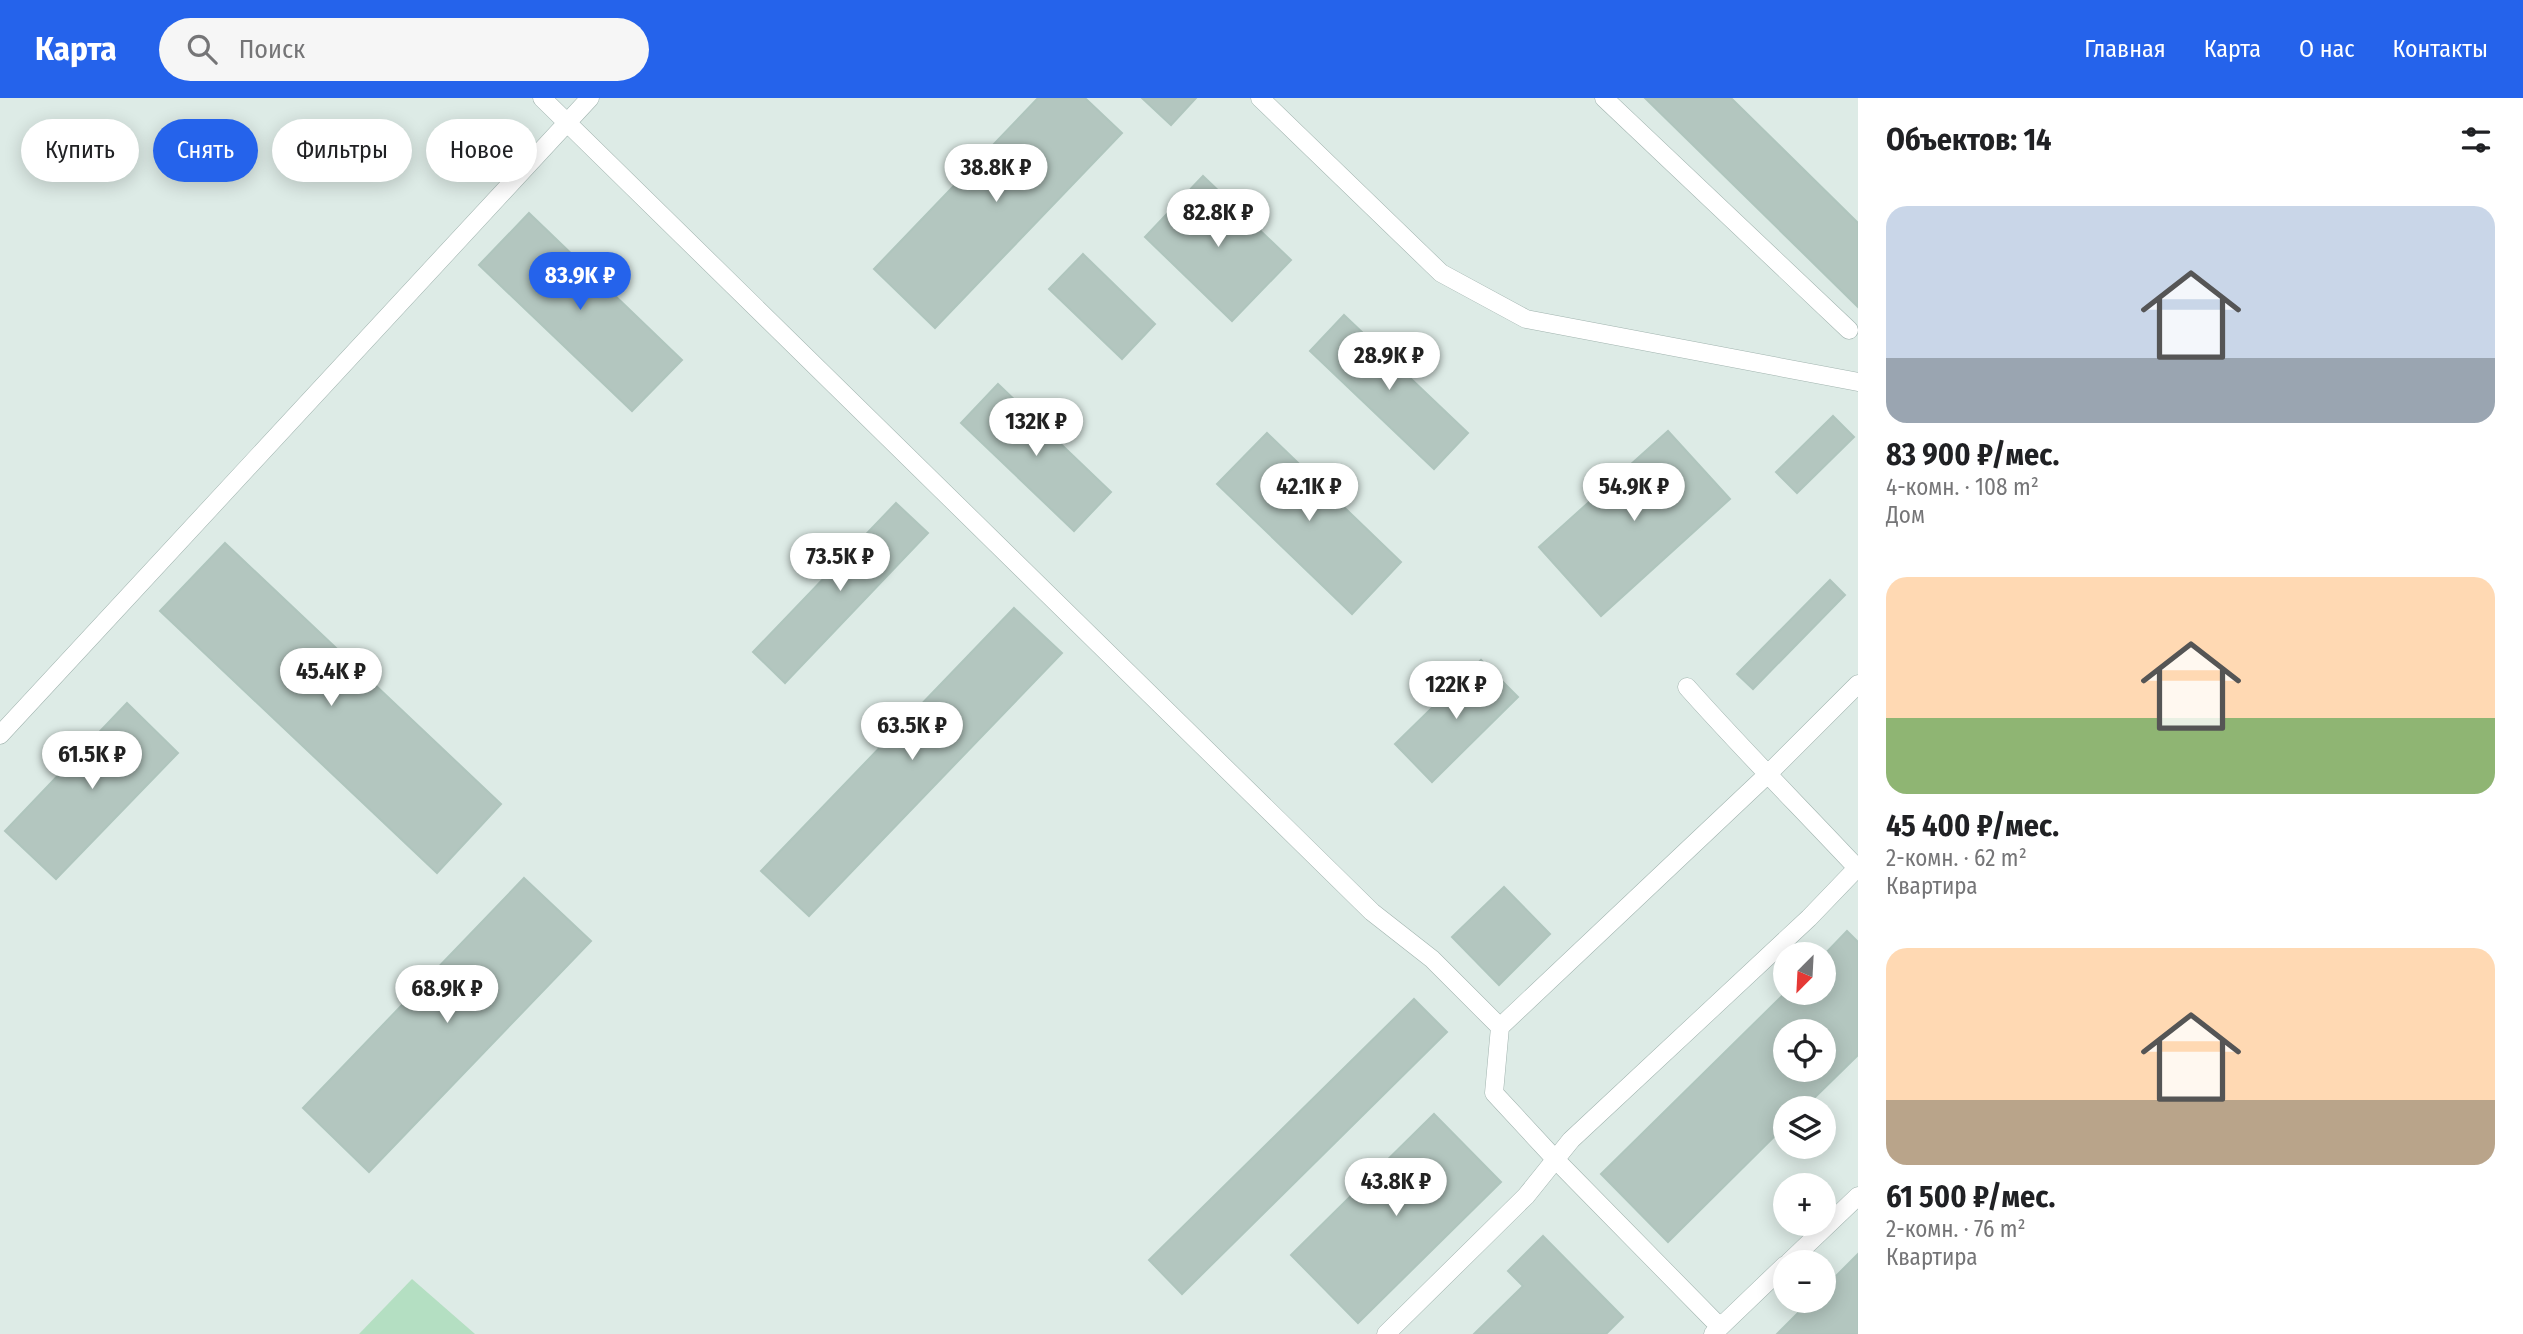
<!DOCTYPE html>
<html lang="ru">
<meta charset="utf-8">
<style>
:root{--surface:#fff;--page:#f6f6f6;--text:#202124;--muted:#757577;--accent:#2563eb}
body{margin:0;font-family:"Fira Sans Condensed",sans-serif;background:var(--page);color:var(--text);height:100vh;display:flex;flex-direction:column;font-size:26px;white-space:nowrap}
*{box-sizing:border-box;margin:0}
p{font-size:23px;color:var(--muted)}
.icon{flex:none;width:38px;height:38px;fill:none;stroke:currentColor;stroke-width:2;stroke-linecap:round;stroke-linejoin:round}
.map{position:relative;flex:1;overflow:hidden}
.drawer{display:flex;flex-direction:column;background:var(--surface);width:665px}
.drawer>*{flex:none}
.hud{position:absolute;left:21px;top:21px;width:665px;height:63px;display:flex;gap:14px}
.needle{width:46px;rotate:204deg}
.tools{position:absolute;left:1773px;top:844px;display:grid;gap:14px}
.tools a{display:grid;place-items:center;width:63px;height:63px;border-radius:50%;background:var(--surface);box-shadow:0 4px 18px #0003;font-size:35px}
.price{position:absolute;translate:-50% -60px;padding:0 16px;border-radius:24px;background:#fff;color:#222;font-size:23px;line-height:46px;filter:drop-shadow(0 2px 4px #0008)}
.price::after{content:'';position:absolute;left:50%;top:42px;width:21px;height:16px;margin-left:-10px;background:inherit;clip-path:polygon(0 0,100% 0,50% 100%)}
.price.current{background:var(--accent);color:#fff}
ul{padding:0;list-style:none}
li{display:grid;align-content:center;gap:14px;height:371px;padding:0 28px}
li span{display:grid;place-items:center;height:217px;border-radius:21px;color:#555}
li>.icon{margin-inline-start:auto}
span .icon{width:126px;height:126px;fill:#fffc;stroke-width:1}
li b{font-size:30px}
h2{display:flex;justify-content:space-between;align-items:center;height:84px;padding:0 28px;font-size:30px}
.chip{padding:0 24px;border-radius:32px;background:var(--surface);box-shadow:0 4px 18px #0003;font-size:24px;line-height:63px}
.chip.current{background:var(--accent);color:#fff}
header{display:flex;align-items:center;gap:42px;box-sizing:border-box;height:98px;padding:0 35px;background:var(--accent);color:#fff}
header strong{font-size:33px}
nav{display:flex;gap:38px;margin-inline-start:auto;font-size:24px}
.search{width:490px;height:63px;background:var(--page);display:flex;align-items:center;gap:18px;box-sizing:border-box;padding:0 24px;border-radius:38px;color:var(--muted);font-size:26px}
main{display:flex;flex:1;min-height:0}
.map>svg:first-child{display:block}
</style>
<header>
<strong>Карта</strong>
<div class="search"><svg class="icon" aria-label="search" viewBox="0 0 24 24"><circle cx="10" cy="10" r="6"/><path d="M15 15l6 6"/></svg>Поиск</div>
<nav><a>Главная</a><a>Карта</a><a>О нас</a><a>Контакты</a></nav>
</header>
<main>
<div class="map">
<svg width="1858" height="1236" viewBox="0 0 1858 1236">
<rect width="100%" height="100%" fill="#ddebe6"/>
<path fill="#b4dfc2" d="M 412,1181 L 475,1236 L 359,1236 Z"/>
<path fill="#b3c6bf" stroke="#afc5bd" stroke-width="2" fill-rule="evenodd" d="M 1038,0 L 1085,0 L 1122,35 L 935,230 L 874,171 Z
M 1142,0 L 1196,0 L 1171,27 Z
M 1645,0 L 1731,0 L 1858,125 L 1858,209 Z
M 1203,78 L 1291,162 L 1232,223 L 1145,139 Z
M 529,115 L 682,262 L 632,313 L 479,167 Z
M 1083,156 L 1155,226 L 1122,261 L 1049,191 Z
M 1344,217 L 1468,335 L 1434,371 L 1310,253 Z
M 998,286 L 1111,394 L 1074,433 L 961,325 Z
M 1833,318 L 1854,339 L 1797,395 L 1776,374 Z
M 1668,333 L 1730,401 L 1601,518 L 1539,449 Z
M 1267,335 L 1401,464 L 1352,516 L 1217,386 Z
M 896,405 L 928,435 L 785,585 L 753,554 Z
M 225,445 L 501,706 L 437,775 L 160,513 Z
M 1830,482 L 1845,497 L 1753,591 L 1737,576 Z
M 1014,510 L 1062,555 L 809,818 L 761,773 Z
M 1481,562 L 1518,599 L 1432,684 L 1395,646 Z
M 127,605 L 178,655 L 56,781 L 5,733 Z
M 524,780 L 591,843 L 369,1074 L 303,1010 Z
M 1504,789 L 1550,836 L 1499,887 L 1452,839 Z
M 1847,833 L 1858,844 L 1858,957 L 1804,1010 L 1785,1010 L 1785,1028 L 1668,1144 L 1601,1076 L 1786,894 L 1824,894 L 1824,857 ZM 1785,933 L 1824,933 L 1824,971 L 1785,971 Z
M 1414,901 L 1447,934 L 1182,1196 L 1149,1162 Z
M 1434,1016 L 1501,1084 L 1358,1225 L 1291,1157 Z
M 1543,1138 L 1623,1219 L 1606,1236 L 1474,1236 L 1523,1188 L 1508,1173 Z
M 1858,1156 L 1858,1236 L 1777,1236 L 1811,1202 L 1824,1202 L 1824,1190 Z"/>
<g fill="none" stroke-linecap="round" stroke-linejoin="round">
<defs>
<path id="service" d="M 542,0 L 1372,814 L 1432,861 L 1500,929 L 1494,995 L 1556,1062 L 1720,1229
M 1260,0 L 1441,175 L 1526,221 L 1858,284
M 1604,0 L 1849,232
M 1687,589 C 1742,651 1801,710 1858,771
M 0,637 L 590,0
M 1500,929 L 1768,676 L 1858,586
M 1789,1164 L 1858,1098
M 1386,1236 L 1526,1098 L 1571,1042 L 1809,820 L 1858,769
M 1713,1236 L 1785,1167"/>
</defs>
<use href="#service" stroke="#a0b3ae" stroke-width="19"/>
<use href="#service" stroke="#fff" stroke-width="18"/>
</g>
</svg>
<div class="tools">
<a><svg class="needle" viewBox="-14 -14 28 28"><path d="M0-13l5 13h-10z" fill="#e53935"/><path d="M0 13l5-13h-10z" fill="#757577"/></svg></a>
<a><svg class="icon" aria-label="locate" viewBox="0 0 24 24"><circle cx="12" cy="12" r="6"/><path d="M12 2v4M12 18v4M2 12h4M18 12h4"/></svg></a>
<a><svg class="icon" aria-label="layers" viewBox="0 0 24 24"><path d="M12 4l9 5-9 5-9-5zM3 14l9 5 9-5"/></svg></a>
<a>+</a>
<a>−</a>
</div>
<b class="price" style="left:996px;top:106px">38.8K ₽</b>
<b class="price" style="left:1218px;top:151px">82.8K ₽</b>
<b class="price current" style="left:580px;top:214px">83.9K ₽</b>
<b class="price" style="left:1389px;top:294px">28.9K ₽</b>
<b class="price" style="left:1036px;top:360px">132K ₽</b>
<b class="price" style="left:1309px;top:425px">42.1K ₽</b>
<b class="price" style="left:1634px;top:425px">54.9K ₽</b>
<b class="price" style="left:840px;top:495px">73.5K ₽</b>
<b class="price" style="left:331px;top:610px">45.4K ₽</b>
<b class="price" style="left:1456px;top:623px">122K ₽</b>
<b class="price" style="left:912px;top:664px">63.5K ₽</b>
<b class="price" style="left:92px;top:693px">61.5K ₽</b>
<b class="price" style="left:447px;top:927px">68.9K ₽</b>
<b class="price" style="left:1396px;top:1120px">43.8K ₽</b>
<div class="hud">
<a class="chip">Купить</a>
<a class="chip current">Снять</a>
<a class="chip">Фильтры</a>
<a class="chip">Новое</a>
</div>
</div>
<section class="drawer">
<h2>Объектов: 14<svg class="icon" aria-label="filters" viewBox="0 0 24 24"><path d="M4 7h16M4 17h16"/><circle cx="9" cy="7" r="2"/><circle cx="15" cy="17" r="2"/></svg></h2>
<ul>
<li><span style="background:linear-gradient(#c9d6e8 70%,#9aa5b1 0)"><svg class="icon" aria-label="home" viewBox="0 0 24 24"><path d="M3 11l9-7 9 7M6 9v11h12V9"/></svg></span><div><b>83 900 ₽/мес.</b><p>4-комн. · 108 m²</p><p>Дом</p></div></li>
<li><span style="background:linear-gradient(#ffd9b3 65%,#8fb573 0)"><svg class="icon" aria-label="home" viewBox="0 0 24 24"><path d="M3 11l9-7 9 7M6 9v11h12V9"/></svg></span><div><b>45 400 ₽/мес.</b><p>2-комн. · 62 m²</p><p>Квартира</p></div></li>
<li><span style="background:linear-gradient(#ffd9b3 70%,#b9a48a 0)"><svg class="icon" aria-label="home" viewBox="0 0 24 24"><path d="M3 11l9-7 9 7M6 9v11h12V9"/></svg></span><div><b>61 500 ₽/мес.</b><p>2-комн. · 76 m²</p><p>Квартира</p></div></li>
</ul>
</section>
</main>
